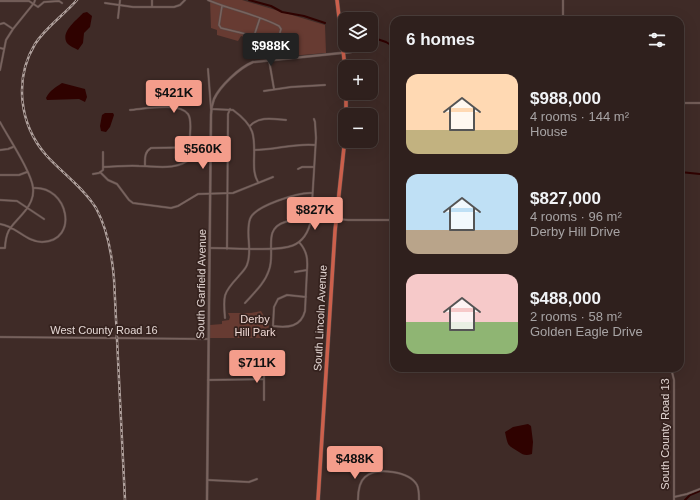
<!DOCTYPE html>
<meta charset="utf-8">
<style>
:root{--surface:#2f201d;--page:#372826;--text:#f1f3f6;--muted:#a7a3a4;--line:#4a3e3b;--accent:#f49d8b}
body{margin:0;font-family:Arial,sans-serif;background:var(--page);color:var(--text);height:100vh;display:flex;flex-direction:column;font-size:15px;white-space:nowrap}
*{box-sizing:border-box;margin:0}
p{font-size:13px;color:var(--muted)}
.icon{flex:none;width:22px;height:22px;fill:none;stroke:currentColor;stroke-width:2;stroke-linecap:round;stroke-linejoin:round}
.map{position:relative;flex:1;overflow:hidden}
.sheet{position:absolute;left:390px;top:16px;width:294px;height:356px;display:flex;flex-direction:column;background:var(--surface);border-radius:12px;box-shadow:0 4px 16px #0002,0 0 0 1px var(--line)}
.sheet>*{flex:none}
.buttons{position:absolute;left:338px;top:12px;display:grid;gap:8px}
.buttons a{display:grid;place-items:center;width:40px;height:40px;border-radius:8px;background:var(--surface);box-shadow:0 4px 16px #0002,0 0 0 1px var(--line);font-size:20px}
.price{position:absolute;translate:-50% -34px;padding:0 9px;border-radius:4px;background:var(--accent);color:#111;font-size:13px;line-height:26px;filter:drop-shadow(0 1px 2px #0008)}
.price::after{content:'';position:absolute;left:50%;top:24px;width:12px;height:9px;margin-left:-6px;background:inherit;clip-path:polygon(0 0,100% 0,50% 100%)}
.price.active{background:#222;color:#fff}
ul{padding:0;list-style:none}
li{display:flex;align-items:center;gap:12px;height:100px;padding:0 16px}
li span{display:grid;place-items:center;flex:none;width:112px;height:80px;border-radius:12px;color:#555}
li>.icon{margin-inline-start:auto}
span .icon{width:48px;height:48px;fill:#fffc;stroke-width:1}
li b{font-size:17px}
h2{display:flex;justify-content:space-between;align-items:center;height:48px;padding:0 16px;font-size:17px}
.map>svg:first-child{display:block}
</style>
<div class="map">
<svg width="700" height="500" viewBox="0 0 700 500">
<rect width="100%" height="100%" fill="#3f2b27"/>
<path fill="#673b32" d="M 210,0 L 242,0 L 325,25 L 326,53 L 277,57 L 277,47 L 241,36 L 238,41 L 217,35 L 217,30 L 211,28 Z
M 261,311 L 268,323 L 269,327 L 267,329 L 267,338 L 210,338 L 210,325 L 222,324 L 222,321 L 229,320 L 230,317 L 228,313 L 251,313 Z"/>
<path fill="#2f0200" d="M 87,12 L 92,16 L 90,27 L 84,33 L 83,43 L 78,50 C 75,48 69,46 67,43 C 60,32 77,20 83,13 Z
M 62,83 L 85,89 L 87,97 L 85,102 L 79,99 L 47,100 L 46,98 C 50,90 55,88 62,83 Z
M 105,113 L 113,113 L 114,115 L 110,127 L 106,132 L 101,131 L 100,126 L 102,115 Z
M 528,424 L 531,426 L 533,442 L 532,454 C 526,456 523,455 519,452 C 507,445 508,446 505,432 L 513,427 Z"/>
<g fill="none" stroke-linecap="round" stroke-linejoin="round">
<path stroke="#2f0200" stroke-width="2" d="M 249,0 L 271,6 L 282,12 L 304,16 L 325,23
M 371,37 L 386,42 L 394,47
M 680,172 L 700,174
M 685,500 L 690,495 L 700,491"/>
<defs>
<path id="minor" d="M 208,0 C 231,10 256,14 279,26 L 281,29 L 279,36 L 281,59
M 0,1 L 29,1 L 38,7 L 44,2 L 59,1 L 62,3
M 105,3 L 133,7 L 174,7 L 180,5 L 185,0
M 222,6 L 219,25 L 221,28 L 254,36 L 260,18
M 152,7 L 152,0
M 118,18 L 120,0
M 563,20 L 563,0
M 0,24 L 4,23 L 13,29
M 0,48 L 4,49
M 269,60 L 274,89
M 208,69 L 211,109 L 233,110 C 255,126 255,135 254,161 C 254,169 254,175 258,182
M 0,70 L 6,40 L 13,29 L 34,3 L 35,0
M 264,91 L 291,87 L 325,85
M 680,103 L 700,103
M 0,122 C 8,137 32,173 33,188 C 34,196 30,205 25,211 C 13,226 6,227 5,248 L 0,248
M 250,126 C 259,116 273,119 286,120
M 0,150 L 8,149 L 13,147
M 254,150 C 276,150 293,143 315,145
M 145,166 C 145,159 144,152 151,148 L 207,147 L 210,146
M 103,167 C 115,167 127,165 139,166 C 156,166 177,171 191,158 C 193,150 190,143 190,136 C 190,130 192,120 188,114 C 179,102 144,109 130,110
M 298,169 L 302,167 L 313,167
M 100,172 L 108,180 L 117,184 L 129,200 L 133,203 L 171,208 L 178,206 L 198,194 L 233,193 L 273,177
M 93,174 L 99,173 L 103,170 L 103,152
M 0,175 L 19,175 L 27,172
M 0,200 L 17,201 L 44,219
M 338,219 L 348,220 L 394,220
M 0,224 C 16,226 26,242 42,242 C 80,241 68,185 33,188
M 299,242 C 307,251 308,259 307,270 L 305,311 C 301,327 288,328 273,326 L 274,307 L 278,299 L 287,295 L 306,297
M 210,248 C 225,248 241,249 257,249 C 282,249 305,251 311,220 L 316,138 L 315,122 L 314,119
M 227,249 L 228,114 L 230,109
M 295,272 L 307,270
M 245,303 C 254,293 265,283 269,270 C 276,252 262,229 285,222 C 294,219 301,218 310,218
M 225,318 C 223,296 223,293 238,277 C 241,273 245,270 247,265 C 253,251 245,234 250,219 C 254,206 299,192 312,193
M 0,337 L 208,339
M 671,368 L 674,380 L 674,500
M 208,380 L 264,379
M 264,400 L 264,376 L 266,373
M 208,480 L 249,482 L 257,479
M 674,497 L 687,494 L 700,489
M 358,500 C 358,492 359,482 365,477 C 377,467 409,471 417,485 C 419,489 419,495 419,500"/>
<path id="tertiary" d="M 207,500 L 211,115 C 211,110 212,104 214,99 C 220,86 239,68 253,62 L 351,52"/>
<path id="trunk" d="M 337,0 L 345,67
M 346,93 L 346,115
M 318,500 L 335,231 L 345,138"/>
</defs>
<use href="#minor" stroke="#5a4a47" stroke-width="2.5"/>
<use href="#tertiary" stroke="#5a4a47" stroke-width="3"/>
<use href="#trunk" stroke="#5a4a47" stroke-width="4.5"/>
<use href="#minor" stroke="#79635e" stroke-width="1.5"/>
<use href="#tertiary" stroke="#79635e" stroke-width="2"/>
<use href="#trunk" stroke="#cc604c" stroke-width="3.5"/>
<defs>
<path id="rail" d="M 77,0 C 64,15 46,27 35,44 C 14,79 19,124 46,155 C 62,173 83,187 96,208 C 108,230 112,254 114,279 L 125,500"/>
</defs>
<use href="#rail" stroke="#b0a19d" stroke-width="2.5"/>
<use href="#rail" stroke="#35221e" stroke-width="1" stroke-dasharray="3" stroke-linecap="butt"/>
</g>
<g text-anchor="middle" stroke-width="3.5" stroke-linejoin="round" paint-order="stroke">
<g font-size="11" fill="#e3d6d3" stroke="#35221e">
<text transform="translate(201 284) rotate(-89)" y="4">South Garfield Avenue</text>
<text transform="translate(320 318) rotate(-87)" y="4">South Lincoln Avenue</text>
<text x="104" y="334">West County Road 16</text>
<text transform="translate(665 434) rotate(-90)" y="4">South County Road 13</text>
</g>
<g font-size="11" fill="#f0dad6" stroke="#35221e">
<text x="255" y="323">Derby<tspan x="255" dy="13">Hill Park</tspan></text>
</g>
</g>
</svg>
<div class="buttons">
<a><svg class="icon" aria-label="layers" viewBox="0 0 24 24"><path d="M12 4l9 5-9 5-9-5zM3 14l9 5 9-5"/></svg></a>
<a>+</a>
<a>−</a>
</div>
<b class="price active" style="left:271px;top:67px">$988K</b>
<b class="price" style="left:174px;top:114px">$421K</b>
<b class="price" style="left:203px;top:170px">$560K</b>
<b class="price" style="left:315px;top:231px">$827K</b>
<b class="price" style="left:257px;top:384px">$711K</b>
<b class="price" style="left:355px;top:480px">$488K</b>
<section class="sheet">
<h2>6 homes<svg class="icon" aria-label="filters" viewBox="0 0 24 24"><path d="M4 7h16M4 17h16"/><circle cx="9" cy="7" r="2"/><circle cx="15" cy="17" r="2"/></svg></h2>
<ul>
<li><span style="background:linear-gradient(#ffd9b3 70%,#c2b280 0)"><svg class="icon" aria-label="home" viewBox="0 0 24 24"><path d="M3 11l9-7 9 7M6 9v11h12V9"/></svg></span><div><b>$988,000</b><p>4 rooms · 144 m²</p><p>House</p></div></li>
<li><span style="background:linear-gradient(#bfe0f5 70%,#b9a48a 0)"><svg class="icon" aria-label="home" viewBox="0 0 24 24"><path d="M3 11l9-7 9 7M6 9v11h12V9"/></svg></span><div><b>$827,000</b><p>4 rooms · 96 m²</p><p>Derby Hill Drive</p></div></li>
<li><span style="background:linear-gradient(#f6c9c9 60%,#8fb573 0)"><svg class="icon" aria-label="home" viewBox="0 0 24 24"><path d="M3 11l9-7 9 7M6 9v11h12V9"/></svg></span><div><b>$488,000</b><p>2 rooms · 58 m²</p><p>Golden Eagle Drive</p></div></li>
</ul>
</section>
</div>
